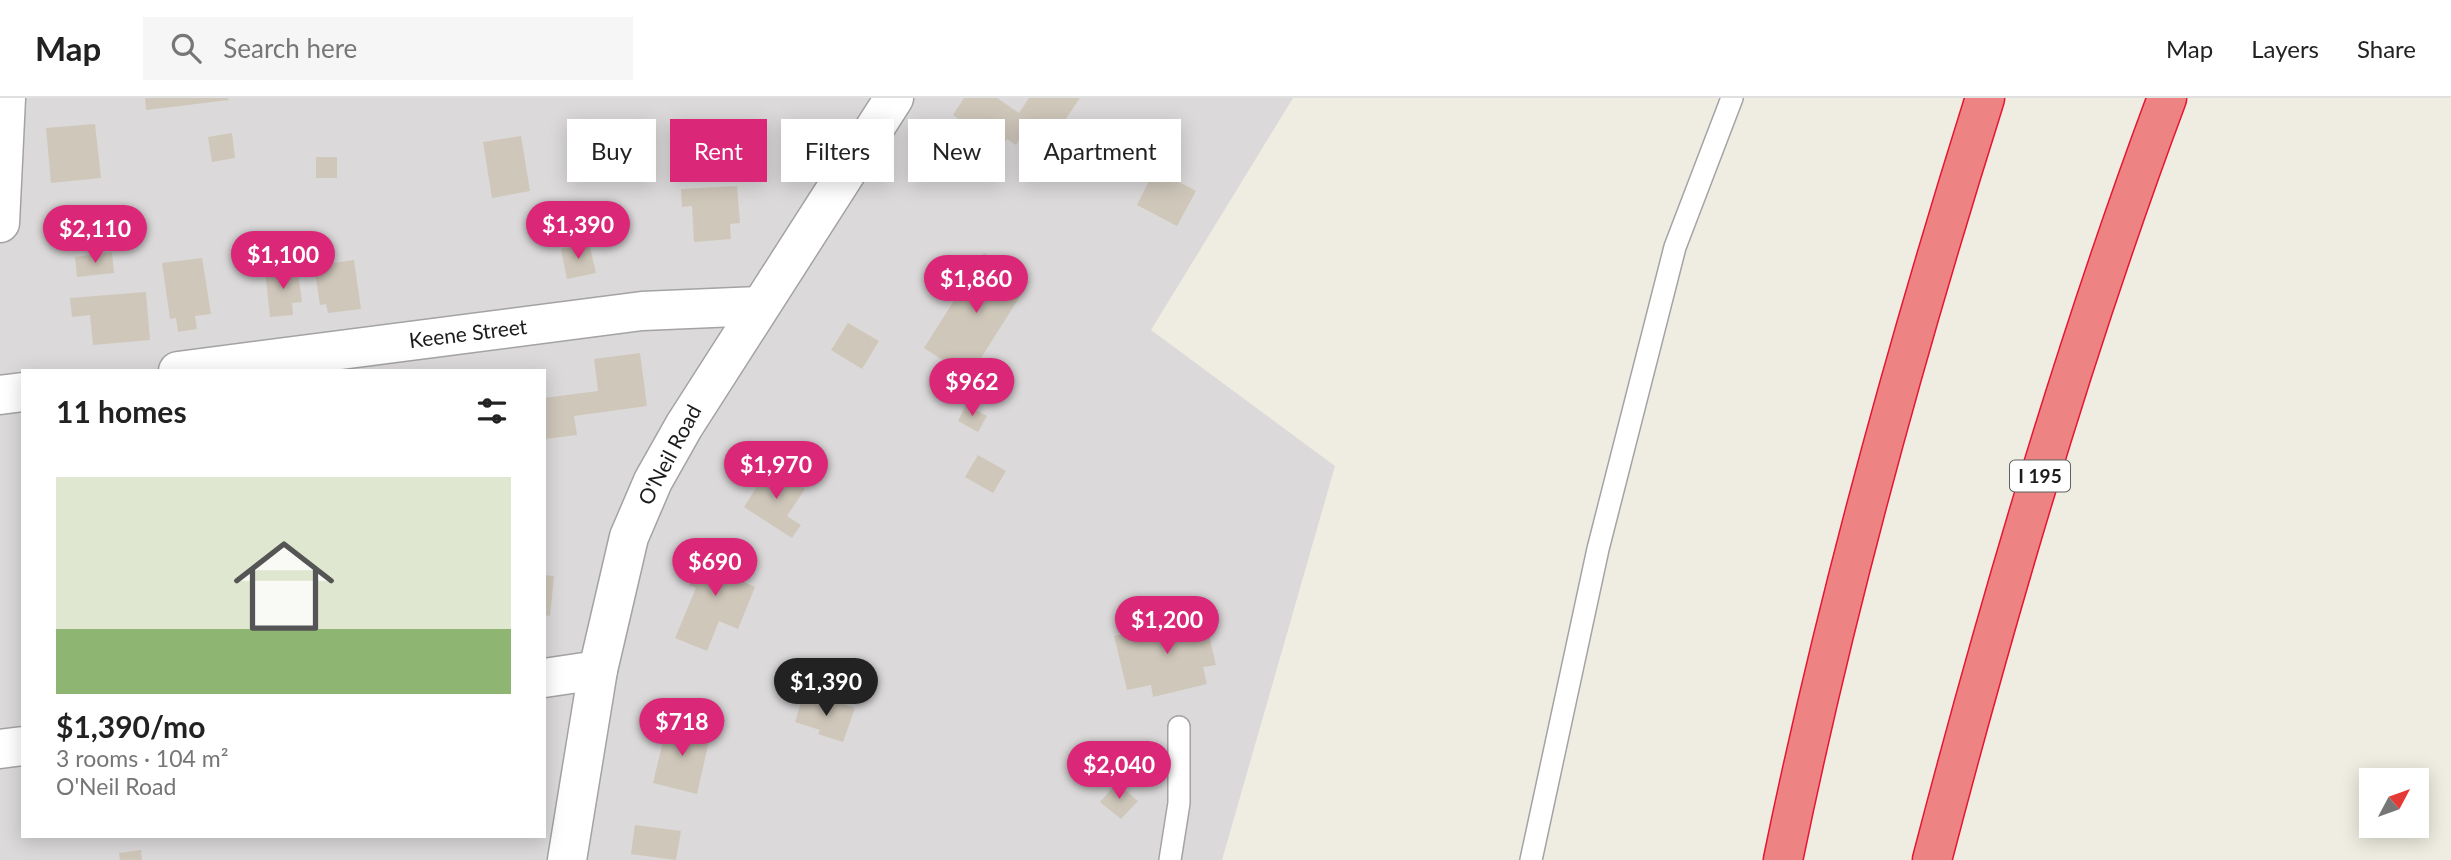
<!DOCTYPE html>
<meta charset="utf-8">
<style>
:root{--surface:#fff;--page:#f6f6f6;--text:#222;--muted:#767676;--line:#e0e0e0;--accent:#db2777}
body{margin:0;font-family:Lato,sans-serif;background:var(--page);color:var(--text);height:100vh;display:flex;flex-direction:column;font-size:26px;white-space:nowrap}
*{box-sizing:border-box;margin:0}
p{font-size:23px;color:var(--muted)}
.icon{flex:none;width:38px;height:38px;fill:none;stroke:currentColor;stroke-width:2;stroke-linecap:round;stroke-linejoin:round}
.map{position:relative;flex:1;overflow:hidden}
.drawer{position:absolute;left:21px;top:271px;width:525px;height:469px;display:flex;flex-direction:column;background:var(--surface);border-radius:0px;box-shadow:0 4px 18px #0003}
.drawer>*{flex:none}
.banner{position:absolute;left:567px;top:21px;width:665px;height:63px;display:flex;gap:14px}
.needle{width:46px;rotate:49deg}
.fabs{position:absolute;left:2359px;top:670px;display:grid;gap:14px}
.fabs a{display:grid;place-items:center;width:70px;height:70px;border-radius:0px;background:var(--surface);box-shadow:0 4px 18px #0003;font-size:35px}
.price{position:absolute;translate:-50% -60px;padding:0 16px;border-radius:24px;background:var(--accent);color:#fff;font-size:23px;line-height:46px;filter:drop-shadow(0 2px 4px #0008)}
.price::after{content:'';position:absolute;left:50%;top:42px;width:21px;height:16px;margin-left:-10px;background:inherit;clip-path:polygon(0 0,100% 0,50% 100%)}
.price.on{background:#222;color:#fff}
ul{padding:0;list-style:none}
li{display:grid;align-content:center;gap:14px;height:371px;padding:0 35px}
li span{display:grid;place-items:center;height:217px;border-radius:0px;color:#555}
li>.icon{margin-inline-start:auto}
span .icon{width:126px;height:126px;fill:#fffc;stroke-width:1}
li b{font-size:30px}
h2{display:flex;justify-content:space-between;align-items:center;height:84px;padding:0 35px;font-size:30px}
.tag{padding:0 24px;border-radius:0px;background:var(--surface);box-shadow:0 4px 18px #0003;font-size:24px;line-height:63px}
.tag.on{background:var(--accent);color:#fff}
header{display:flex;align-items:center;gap:42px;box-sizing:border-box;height:98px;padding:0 35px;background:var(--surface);border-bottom:2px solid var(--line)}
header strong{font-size:33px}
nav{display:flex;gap:38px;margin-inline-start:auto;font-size:24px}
.search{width:490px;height:63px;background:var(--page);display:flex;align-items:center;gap:18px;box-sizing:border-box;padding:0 24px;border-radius:0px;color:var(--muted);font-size:26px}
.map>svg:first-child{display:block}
</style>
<header>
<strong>Map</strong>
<div class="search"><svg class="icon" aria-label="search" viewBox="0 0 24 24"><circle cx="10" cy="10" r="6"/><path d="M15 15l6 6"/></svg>Search here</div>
<nav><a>Map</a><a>Layers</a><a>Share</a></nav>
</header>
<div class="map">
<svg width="2451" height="762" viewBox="0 0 2451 762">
<rect width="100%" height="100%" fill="#efede1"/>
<path fill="#dbd9d9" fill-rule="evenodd" d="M 0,0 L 1293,0 L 1151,232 L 1335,368 L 1222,762 L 0,762 ZM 23,273 L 544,273 L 544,738 L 23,738 Z"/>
<path fill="#cfc7ba" d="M 145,0 L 228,0 L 229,2 L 146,12 Z
M 964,0 L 997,0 L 1019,15 L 1029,0 L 1080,0 L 1045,51 L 1023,36 L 1016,47 L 1007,41 L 1001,50 L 953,17 Z
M 95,26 L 101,80 L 51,85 L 46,30 Z
M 232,35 L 235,60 L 212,64 L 208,39 Z
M 521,38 L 530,93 L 492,100 L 483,44 Z
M 316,59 L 337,59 L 337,80 L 316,80 Z
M 1155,71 L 1196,93 L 1177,128 L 1137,107 Z
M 737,88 L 740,125 L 730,126 L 731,141 L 694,144 L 692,108 L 682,109 L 681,91 Z
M 589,145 L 596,175 L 567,181 L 561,151 Z
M 112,154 L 114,175 L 77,179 L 75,159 Z
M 984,155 L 1029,184 L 969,279 L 924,250 Z
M 202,160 L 211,216 L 195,218 L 197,231 L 178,234 L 176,220 L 170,221 L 162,165 Z
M 354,162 L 361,211 L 328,215 L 326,206 L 320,207 L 314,168 Z
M 297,168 L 302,204 L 292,205 L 293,217 L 270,219 L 265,172 Z
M 146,194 L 150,242 L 93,247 L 90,217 L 72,219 L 70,200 Z
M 848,225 L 879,243 L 862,271 L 831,252 Z
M 640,255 L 647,308 L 574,318 L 577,337 L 544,341 L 544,300 L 598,293 L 594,261 Z
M 966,307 L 987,318 L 978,334 L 958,323 Z
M 978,357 L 1006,373 L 993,395 L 965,379 Z
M 770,368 L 805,391 L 787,418 L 801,427 L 792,440 L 744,409 Z
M 705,447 L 749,466 L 742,483 L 755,489 L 738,531 L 719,523 L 707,553 L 675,540 L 696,490 L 689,487 Z
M 544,477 L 554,478 L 550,518 L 544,517 Z
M 1204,517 L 1216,567 L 1203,569 L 1207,586 L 1153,599 L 1151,587 L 1127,592 L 1114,538 Z
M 802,601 L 827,610 L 830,601 L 855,610 L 843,644 L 818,636 L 820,632 L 795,624 Z
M 668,623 L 711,634 L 697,696 L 653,685 Z
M 1117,685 L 1138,703 L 1121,721 L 1100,704 Z
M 635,727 L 681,733 L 676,762 L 631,756 Z
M 141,752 L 142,762 L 120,762 L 119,755 Z"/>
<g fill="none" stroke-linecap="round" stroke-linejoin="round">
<defs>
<path id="service" d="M 1170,762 L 1179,705 L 1179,629
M 1531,762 L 1598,451 L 1675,149 L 1732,0"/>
<path id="minor" d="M 0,125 L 6,0
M 178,273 L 642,213 L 759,208
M 0,297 L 23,294
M 544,580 L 598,572
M 0,651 L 23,648"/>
<path id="tertiary" d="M 567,762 L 598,572 L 629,439 L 653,383 L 684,328 L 894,0"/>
<path id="motorway" d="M 1783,762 C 1836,504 1906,251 1985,0
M 1932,762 C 1999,505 2074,249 2167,0"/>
</defs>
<use href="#service" stroke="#a3a3a3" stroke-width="24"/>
<use href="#minor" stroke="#a3a3a3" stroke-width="41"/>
<use href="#tertiary" stroke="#a3a3a3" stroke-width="41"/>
<use href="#motorway" stroke="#e51634" stroke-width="41"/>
<use href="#service" stroke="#fff" stroke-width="21"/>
<use href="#minor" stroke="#fff" stroke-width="38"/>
<use href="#tertiary" stroke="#fff" stroke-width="38"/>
<use href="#motorway" stroke="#ed8382" stroke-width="38"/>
</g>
<g text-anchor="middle" stroke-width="5" stroke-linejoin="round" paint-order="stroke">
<rect fill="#fff" stroke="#606060" stroke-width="2" x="2010" y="362.5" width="60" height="31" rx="5"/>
<g font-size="19" font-weight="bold" fill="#1c1c1c">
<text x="2040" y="385">I 195</text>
</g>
<g font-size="21" fill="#1c1c1c" stroke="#fff">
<text transform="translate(468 236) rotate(-7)" y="7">Keene Street</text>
<text transform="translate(670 357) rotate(-62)" y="7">O'Neil Road</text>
</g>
</g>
</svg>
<div class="fabs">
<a><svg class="needle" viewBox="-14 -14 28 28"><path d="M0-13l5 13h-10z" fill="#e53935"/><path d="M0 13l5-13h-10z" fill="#767676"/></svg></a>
</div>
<b class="price" style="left:578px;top:163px">$1,390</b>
<b class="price" style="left:95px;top:167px">$2,110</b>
<b class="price" style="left:283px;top:193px">$1,100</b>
<b class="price" style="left:976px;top:217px">$1,860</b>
<b class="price" style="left:972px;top:320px">$962</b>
<b class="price" style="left:776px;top:403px">$1,970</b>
<b class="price" style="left:715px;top:500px">$690</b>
<b class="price" style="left:1167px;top:558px">$1,200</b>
<b class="price on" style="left:826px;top:620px">$1,390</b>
<b class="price" style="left:682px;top:660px">$718</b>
<b class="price" style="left:1119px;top:703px">$2,040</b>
<div class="banner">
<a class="tag">Buy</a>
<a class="tag on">Rent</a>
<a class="tag">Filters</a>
<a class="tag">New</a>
<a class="tag">Apartment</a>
</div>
<section class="drawer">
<h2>11 homes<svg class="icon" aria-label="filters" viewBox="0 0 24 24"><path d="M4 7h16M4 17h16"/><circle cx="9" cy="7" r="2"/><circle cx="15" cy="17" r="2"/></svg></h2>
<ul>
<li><span style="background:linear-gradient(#dfe7d0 70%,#8fb573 0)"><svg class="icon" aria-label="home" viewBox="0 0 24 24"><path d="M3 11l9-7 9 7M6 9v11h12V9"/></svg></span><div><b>$1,390/mo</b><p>3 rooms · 104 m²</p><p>O'Neil Road</p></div></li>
</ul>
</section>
</div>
